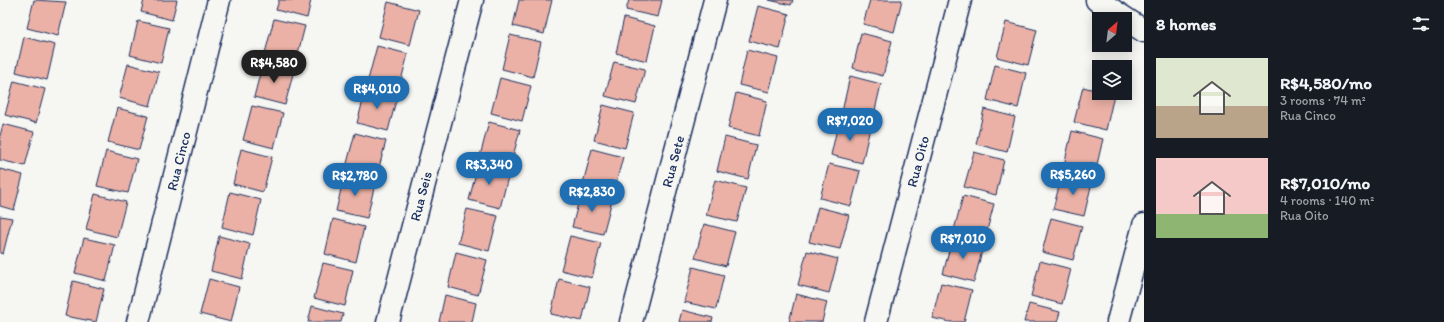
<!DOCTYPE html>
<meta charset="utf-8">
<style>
:root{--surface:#171b24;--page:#242831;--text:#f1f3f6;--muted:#9ea1a6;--accent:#1f6fb2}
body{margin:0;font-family:Itim,sans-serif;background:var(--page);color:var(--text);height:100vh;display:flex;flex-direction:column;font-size:15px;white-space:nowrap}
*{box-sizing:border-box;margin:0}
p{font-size:13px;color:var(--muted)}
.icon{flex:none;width:22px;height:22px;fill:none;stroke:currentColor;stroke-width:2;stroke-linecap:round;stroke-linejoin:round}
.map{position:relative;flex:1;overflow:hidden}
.sheet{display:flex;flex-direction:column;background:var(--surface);width:300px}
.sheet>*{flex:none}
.needle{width:26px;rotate:28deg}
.buttons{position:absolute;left:1092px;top:12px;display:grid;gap:8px}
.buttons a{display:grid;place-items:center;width:40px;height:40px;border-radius:0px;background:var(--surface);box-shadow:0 2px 10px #0003;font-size:20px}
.price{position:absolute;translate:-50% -34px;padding:0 9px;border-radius:14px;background:var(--accent);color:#fff;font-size:13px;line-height:26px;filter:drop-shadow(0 1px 2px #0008)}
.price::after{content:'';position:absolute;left:50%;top:24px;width:12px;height:9px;margin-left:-6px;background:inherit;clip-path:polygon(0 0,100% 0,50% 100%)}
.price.current{background:#222;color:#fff}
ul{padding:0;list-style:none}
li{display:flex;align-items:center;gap:12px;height:100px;padding:0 12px}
li span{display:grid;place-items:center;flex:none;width:112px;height:80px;border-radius:0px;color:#555}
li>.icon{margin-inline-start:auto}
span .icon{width:48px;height:48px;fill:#fffc;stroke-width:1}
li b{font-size:17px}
h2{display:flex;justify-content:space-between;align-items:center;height:48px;padding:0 12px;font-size:17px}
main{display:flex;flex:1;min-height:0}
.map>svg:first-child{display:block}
</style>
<main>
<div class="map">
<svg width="1144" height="322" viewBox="0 0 1144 322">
<rect width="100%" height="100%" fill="#f6f6f2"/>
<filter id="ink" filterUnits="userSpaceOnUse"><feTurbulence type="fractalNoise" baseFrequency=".025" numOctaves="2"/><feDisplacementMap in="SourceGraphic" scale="8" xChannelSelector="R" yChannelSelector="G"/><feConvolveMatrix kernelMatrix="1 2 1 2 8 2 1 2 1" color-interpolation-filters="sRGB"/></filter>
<g filter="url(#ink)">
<path fill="#ebb1a6" stroke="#1b2f5e" d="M 34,0 L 66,2 L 58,36 L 27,28 Z
M 144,0 L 177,0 L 172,20 L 141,12 Z
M 279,0 L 311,0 L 307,18 L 276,10 Z
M 519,0 L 552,0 L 544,34 L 513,26 Z
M 629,0 L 662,0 L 658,17 L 626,10 Z
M 769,0 L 793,0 L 791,5 Z
M 870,0 L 902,0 L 894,32 L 863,24 Z
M 388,2 L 419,10 L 410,45 L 379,37 Z
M 758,6 L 789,14 L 780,49 L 749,41 Z
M 624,18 L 655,26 L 647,61 L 616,53 Z
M 274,19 L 305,26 L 296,61 L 265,53 Z
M 138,21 L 169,28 L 161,63 L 130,55 Z
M 1006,22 L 1037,30 L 1028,65 L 997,57 Z
M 861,33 L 892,41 L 883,76 L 853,68 Z
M 510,35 L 541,42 L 533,77 L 502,69 Z
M 24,37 L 55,45 L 47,80 L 16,72 Z
M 377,46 L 408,54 L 399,88 L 368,80 Z
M 747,50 L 778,58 L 769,92 L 739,85 Z
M 263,62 L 294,70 L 285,105 L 254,97 Z
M 614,62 L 645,69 L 636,104 L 605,96 Z
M 128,64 L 159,72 L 150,106 L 119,98 Z
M 995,65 L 1026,73 L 1018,108 L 987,100 Z
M 850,76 L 881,84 L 873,119 L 842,112 Z
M 500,78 L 531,86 L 522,121 L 491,113 Z
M 14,81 L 45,89 L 36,123 L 5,115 Z
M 1083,87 L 1099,91 L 1099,93 L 1114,95 L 1106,130 L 1074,122 Z
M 366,89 L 397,97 L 388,131 L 357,123 Z
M 736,93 L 767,101 L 759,136 L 728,128 Z
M 603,105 L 634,113 L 625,148 L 594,140 Z
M 252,106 L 283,113 L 274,148 L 243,140 Z
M 117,108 L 148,116 L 139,150 L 108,142 Z
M 984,109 L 1015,117 L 1007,152 L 976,144 Z
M 839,120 L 870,128 L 862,163 L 831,155 Z
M 489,122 L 520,130 L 511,164 L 480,156 Z
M 3,124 L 34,132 L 25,166 L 0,160 L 0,136 Z
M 1072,131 L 1103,139 L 1095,173 L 1064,165 Z
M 355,133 L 386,141 L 377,175 L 346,167 Z
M 725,137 L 756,145 L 748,179 L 717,171 Z
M 241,149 L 272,157 L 263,192 L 233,184 Z
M 592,149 L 623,157 L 614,191 L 583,183 Z
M 106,151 L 137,159 L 128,193 L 97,186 Z
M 974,152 L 1004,160 L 996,195 L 964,187 Z
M 829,164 L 860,171 L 851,206 L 820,198 Z
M 478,165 L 509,173 L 500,208 L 469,200 Z
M 0,169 L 23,175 L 14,210 L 0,206 Z
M 1062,175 L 1092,182 L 1084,216 L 1053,209 Z
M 344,176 L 375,184 L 367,218 L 336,211 Z
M 715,180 L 746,188 L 737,222 L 706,215 Z
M 230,192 L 261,200 L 253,235 L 222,227 Z
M 581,192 L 612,200 L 603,234 L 572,227 Z
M 95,194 L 126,202 L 117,237 L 86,229 Z
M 963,196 L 994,204 L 985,238 L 954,230 Z
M 818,207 L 849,215 L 840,249 L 809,242 Z
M 467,209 L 498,216 L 489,251 L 458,243 Z
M 0,216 L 12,218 L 3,254 L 0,253 Z
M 1051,218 L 1082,226 L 1073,260 L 1042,252 Z
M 333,219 L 364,227 L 356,262 L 325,254 Z
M 704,224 L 735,232 L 726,266 L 695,258 Z
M 219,236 L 250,244 L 242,279 L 211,271 Z
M 570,236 L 601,243 L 592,278 L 561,270 Z
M 84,238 L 115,245 L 106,281 L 75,273 Z
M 952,239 L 983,247 L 974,282 L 943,274 Z
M 807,251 L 838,259 L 829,293 L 798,285 Z
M 456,252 L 487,260 L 478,295 L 448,287 Z
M 1040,261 L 1071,269 L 1062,304 L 1031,296 Z
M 323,263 L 353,270 L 345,306 L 314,298 Z
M 693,267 L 724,275 L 716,309 L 684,302 Z
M 209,279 L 239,287 L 231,322 L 200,314 Z
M 559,279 L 590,287 L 582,321 L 551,314 Z
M 73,281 L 104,289 L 96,322 L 65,316 Z
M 941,283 L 972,290 L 964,322 L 950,322 L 932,318 Z
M 796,294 L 827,302 L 822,322 L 789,322 Z
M 445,295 L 476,303 L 472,322 L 439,322 Z
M 1029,304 L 1060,312 L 1057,322 L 1024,322 Z
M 312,306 L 343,314 L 341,322 L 308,322 Z
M 682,310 L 713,318 L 712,322 L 679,322 Z"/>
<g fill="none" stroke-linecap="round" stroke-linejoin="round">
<defs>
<g id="minor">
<path id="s1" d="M 138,322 L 219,0"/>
<path id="s2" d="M 388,322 L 472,0"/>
<path id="s3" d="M 631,322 L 715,0"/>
<path id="s4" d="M 876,322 L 960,0"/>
<path d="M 1118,322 L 1144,225"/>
</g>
<path id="tertiary" d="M 1097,0 L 1144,31"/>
</defs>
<use href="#minor" stroke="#1b2f5e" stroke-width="25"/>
<use href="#tertiary" stroke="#1b2f5e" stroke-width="25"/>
<use href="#minor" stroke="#f6f6f2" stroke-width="22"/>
<use href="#tertiary" stroke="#f6f6f2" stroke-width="22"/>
</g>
</g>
<g text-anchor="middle" stroke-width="4" stroke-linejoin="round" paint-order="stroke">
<g font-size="14" fill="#1b2f5e" stroke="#f6f6f2">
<text dy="5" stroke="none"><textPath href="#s1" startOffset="166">Rua Cinco</textPath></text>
<text dy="5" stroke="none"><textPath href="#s3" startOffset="166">Rua Sete</textPath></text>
<text dy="5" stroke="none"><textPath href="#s4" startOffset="166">Rua Oito</textPath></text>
<text dy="5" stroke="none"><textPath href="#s2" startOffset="130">Rua Seis</textPath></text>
</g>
</g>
</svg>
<div class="buttons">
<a><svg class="needle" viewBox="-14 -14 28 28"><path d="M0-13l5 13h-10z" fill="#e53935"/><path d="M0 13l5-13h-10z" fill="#9ea1a6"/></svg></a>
<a><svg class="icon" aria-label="layers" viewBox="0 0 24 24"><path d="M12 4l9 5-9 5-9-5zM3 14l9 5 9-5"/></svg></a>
</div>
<b class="price current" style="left:274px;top:84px">R$4,580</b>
<b class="price" style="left:377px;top:110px">R$4,010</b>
<b class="price" style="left:850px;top:142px">R$7,020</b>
<b class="price" style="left:489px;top:186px">R$3,340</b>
<b class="price" style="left:1073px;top:196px">R$5,260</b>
<b class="price" style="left:355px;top:197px">R$2,780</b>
<b class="price" style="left:592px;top:213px">R$2,830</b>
<b class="price" style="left:963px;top:260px">R$7,010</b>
</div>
<section class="sheet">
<h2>8 homes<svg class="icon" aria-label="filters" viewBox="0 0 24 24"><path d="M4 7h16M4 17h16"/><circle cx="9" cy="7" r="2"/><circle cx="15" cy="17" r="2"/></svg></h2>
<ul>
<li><span style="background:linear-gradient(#dfe7d0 60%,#b9a48a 0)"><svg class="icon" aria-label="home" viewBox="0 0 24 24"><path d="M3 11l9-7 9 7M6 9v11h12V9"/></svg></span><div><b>R$4,580/mo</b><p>3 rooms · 74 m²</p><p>Rua Cinco</p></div></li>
<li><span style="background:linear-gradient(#f6c9c9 70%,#8fb573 0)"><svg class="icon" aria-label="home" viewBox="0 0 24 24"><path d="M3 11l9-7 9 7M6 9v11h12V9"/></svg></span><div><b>R$7,010/mo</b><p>4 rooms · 140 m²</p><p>Rua Oito</p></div></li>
</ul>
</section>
</main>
